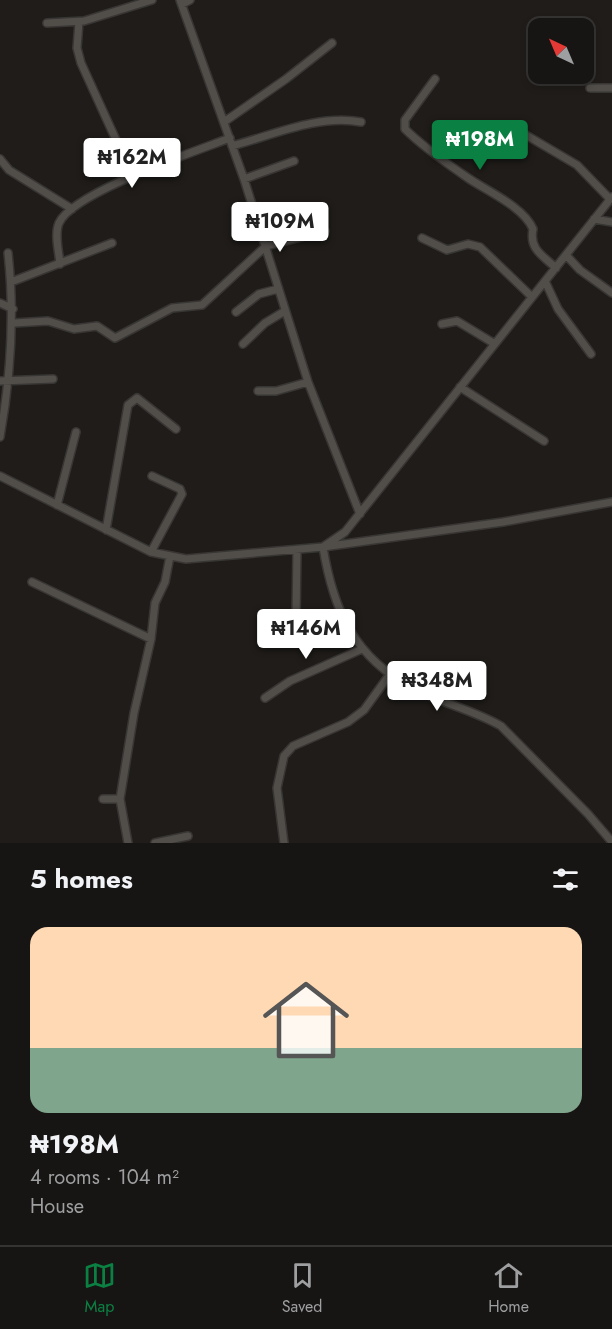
<!DOCTYPE html>
<meta charset="utf-8">
<style>
:root{--surface:#171513;--page:#201e1c;--text:#f1f3f6;--muted:#9e9fa0;--line:#363433;--accent:#0b8043}
body{margin:0;font-family:Jost,sans-serif;background:var(--page);color:var(--text);height:100vh;display:flex;flex-direction:column;font-size:22px;white-space:nowrap}
*{box-sizing:border-box;margin:0}
p{font-size:20px;color:var(--muted)}
.icon{flex:none;width:33px;height:33px;fill:none;stroke:currentColor;stroke-width:2;stroke-linecap:round;stroke-linejoin:round}
.map{position:relative;height:843px;overflow:hidden}
.details{display:flex;flex-direction:column;background:var(--surface);flex:1}
.details>*{flex:none}
.needle{width:39px;rotate:316deg}
.fabs{position:absolute;left:528px;top:18px;display:grid;gap:12px}
.fabs a{display:grid;place-items:center;width:66px;height:66px;border-radius:12px;background:var(--surface);box-shadow:0 3px 9px #0003,0 0 0 2px var(--line);font-size:30px}
.price{position:absolute;translate:-50% -51px;padding:0 14px;border-radius:6px;background:#fff;color:#222;font-size:20px;line-height:39px;filter:drop-shadow(0 2px 3px #0008)}
.price::after{content:'';position:absolute;left:50%;top:36px;width:18px;height:14px;margin-left:-9px;background:inherit;clip-path:polygon(0 0,100% 0,50% 100%)}
.price.on{background:var(--accent);color:#fff}
ul{padding:0;list-style:none}
li{display:grid;align-content:center;gap:12px;height:318px;padding:0 30px}
li+li{border-top:2px solid var(--line)}
li span{display:grid;place-items:center;height:186px;border-radius:18px;color:#555}
li>.icon{margin-inline-start:auto}
span .icon{width:108px;height:108px;fill:#fffc;stroke-width:1}
li b{font-size:26px}
h2{display:flex;justify-content:space-between;align-items:center;height:72px;padding:0 30px;font-size:26px}
.tabs{display:flex;justify-content:space-around;align-items:center;height:84px;border-top:2px solid var(--line);background:var(--surface);font-size:16px;color:var(--muted)}
.tabs a{display:grid;justify-items:center;gap:3px}
.tabs .on{color:var(--accent)}
.map>svg:first-child{display:block}
</style>
<div class="map">
<svg width="612" height="843" viewBox="0 0 612 843">
<rect width="100%" height="100%" fill="#1f1c19"/>
<g fill="none" stroke-linecap="round" stroke-linejoin="round">
<defs>
<path id="street" d="M 180,0 L 244,179 L 308,382 L 360,514
M 182,4 L 190,0
M 79,22 L 77,48 L 81,63 L 132,175
M 47,23 L 84,21 L 152,0
M 435,79 L 405,120 L 405,129 C 421,145 449,165 468,178 C 487,191 524,207 533,229 C 529,249 542,255 556,268
M 590,88 L 612,88
M 224,122 L 286,79 L 332,43
M 514,128 L 577,165 L 610,199
M 232,146 C 273,135 319,114 361,122
M 0,159 L 9,170 L 72,209
M 244,179 L 294,161
M 594,219 L 612,222
M 422,238 L 447,250 L 468,244 L 480,247 L 532,297
M 566,255 L 580,270 L 612,293
M 60,264 C 59,252 54,234 59,223 C 72,193 196,151 230,138
M 545,281 L 558,309 L 591,354
M 11,282 L 112,243
M 0,303 L 13,309
M 236,312 L 259,294 L 278,289
M 14,323 L 48,321 L 74,329 L 97,326 L 115,338 L 172,308 L 202,305 L 266,246 L 325,231
M 442,324 L 457,321 L 495,344
M 243,344 L 265,323 L 285,311
M 0,381 L 53,379
M 460,387 L 544,441
M 258,391 L 276,391 L 308,382
M 0,437 C 11,375 15,316 8,253
M 0,476 L 151,552 L 186,559 L 323,547 L 345,532 L 612,197
M 612,502 L 503,522 L 323,547 C 333,609 354,658 413,688 C 441,703 473,710 501,726 L 588,814 L 612,842
M 57,505 L 76,432
M 106,530 L 128,405 L 137,398 L 176,429
M 151,552 L 182,494 L 180,489 L 152,476
M 32,582 L 151,639
M 296,618 L 297,551
M 265,698 L 290,681 L 362,649
M 103,799 L 120,799
M 128,843 L 120,799 L 134,713 L 151,639 L 155,603 L 165,582 L 170,556
M 155,843 L 188,836
M 284,843 L 277,788 L 284,756 L 293,746 L 348,722 L 364,710 L 390,674"/>
</defs>
<use href="#street" stroke="#383634" stroke-width="10"/>
<use href="#street" stroke="#514e4a" stroke-width="7"/>
</g>
</svg>
<div class="fabs">
<a><svg class="needle" viewBox="-14 -14 28 28"><path d="M0-13l5 13h-10z" fill="#e53935"/><path d="M0 13l5-13h-10z" fill="#9e9fa0"/></svg></a>
</div>
<b class="price on" style="left:480px;top:171px">₦198M</b>
<b class="price" style="left:132px;top:189px">₦162M</b>
<b class="price" style="left:280px;top:253px">₦109M</b>
<b class="price" style="left:306px;top:660px">₦146M</b>
<b class="price" style="left:437px;top:712px">₦348M</b>
</div>
<section class="details">
<h2>5 homes<svg class="icon" aria-label="filters" viewBox="0 0 24 24"><path d="M4 7h16M4 17h16"/><circle cx="9" cy="7" r="2"/><circle cx="15" cy="17" r="2"/></svg></h2>
<ul>
<li><span style="background:linear-gradient(#ffd9b3 65%,#7fa58c 0)"><svg class="icon" aria-label="home" viewBox="0 0 24 24"><path d="M3 11l9-7 9 7M6 9v11h12V9"/></svg></span><div><b>₦198M</b><p>4 rooms · 104 m²</p><p>House</p></div></li>
</ul>
</section>
<nav class="tabs">
<a class="on"><svg class="icon" aria-label="map" viewBox="0 0 24 24"><path d="M3 6l6-2 6 2 6-2v14l-6 2-6-2-6 2zM9 4v14M15 6v14"/></svg>Map</a>
<a><svg class="icon" aria-label="saved" viewBox="0 0 24 24"><path d="M7 4h10v16l-5-4-5 4z"/></svg>Saved</a>
<a><svg class="icon" aria-label="home" viewBox="0 0 24 24"><path d="M3 11l9-7 9 7M6 9v11h12V9"/></svg>Home</a>
</nav>
